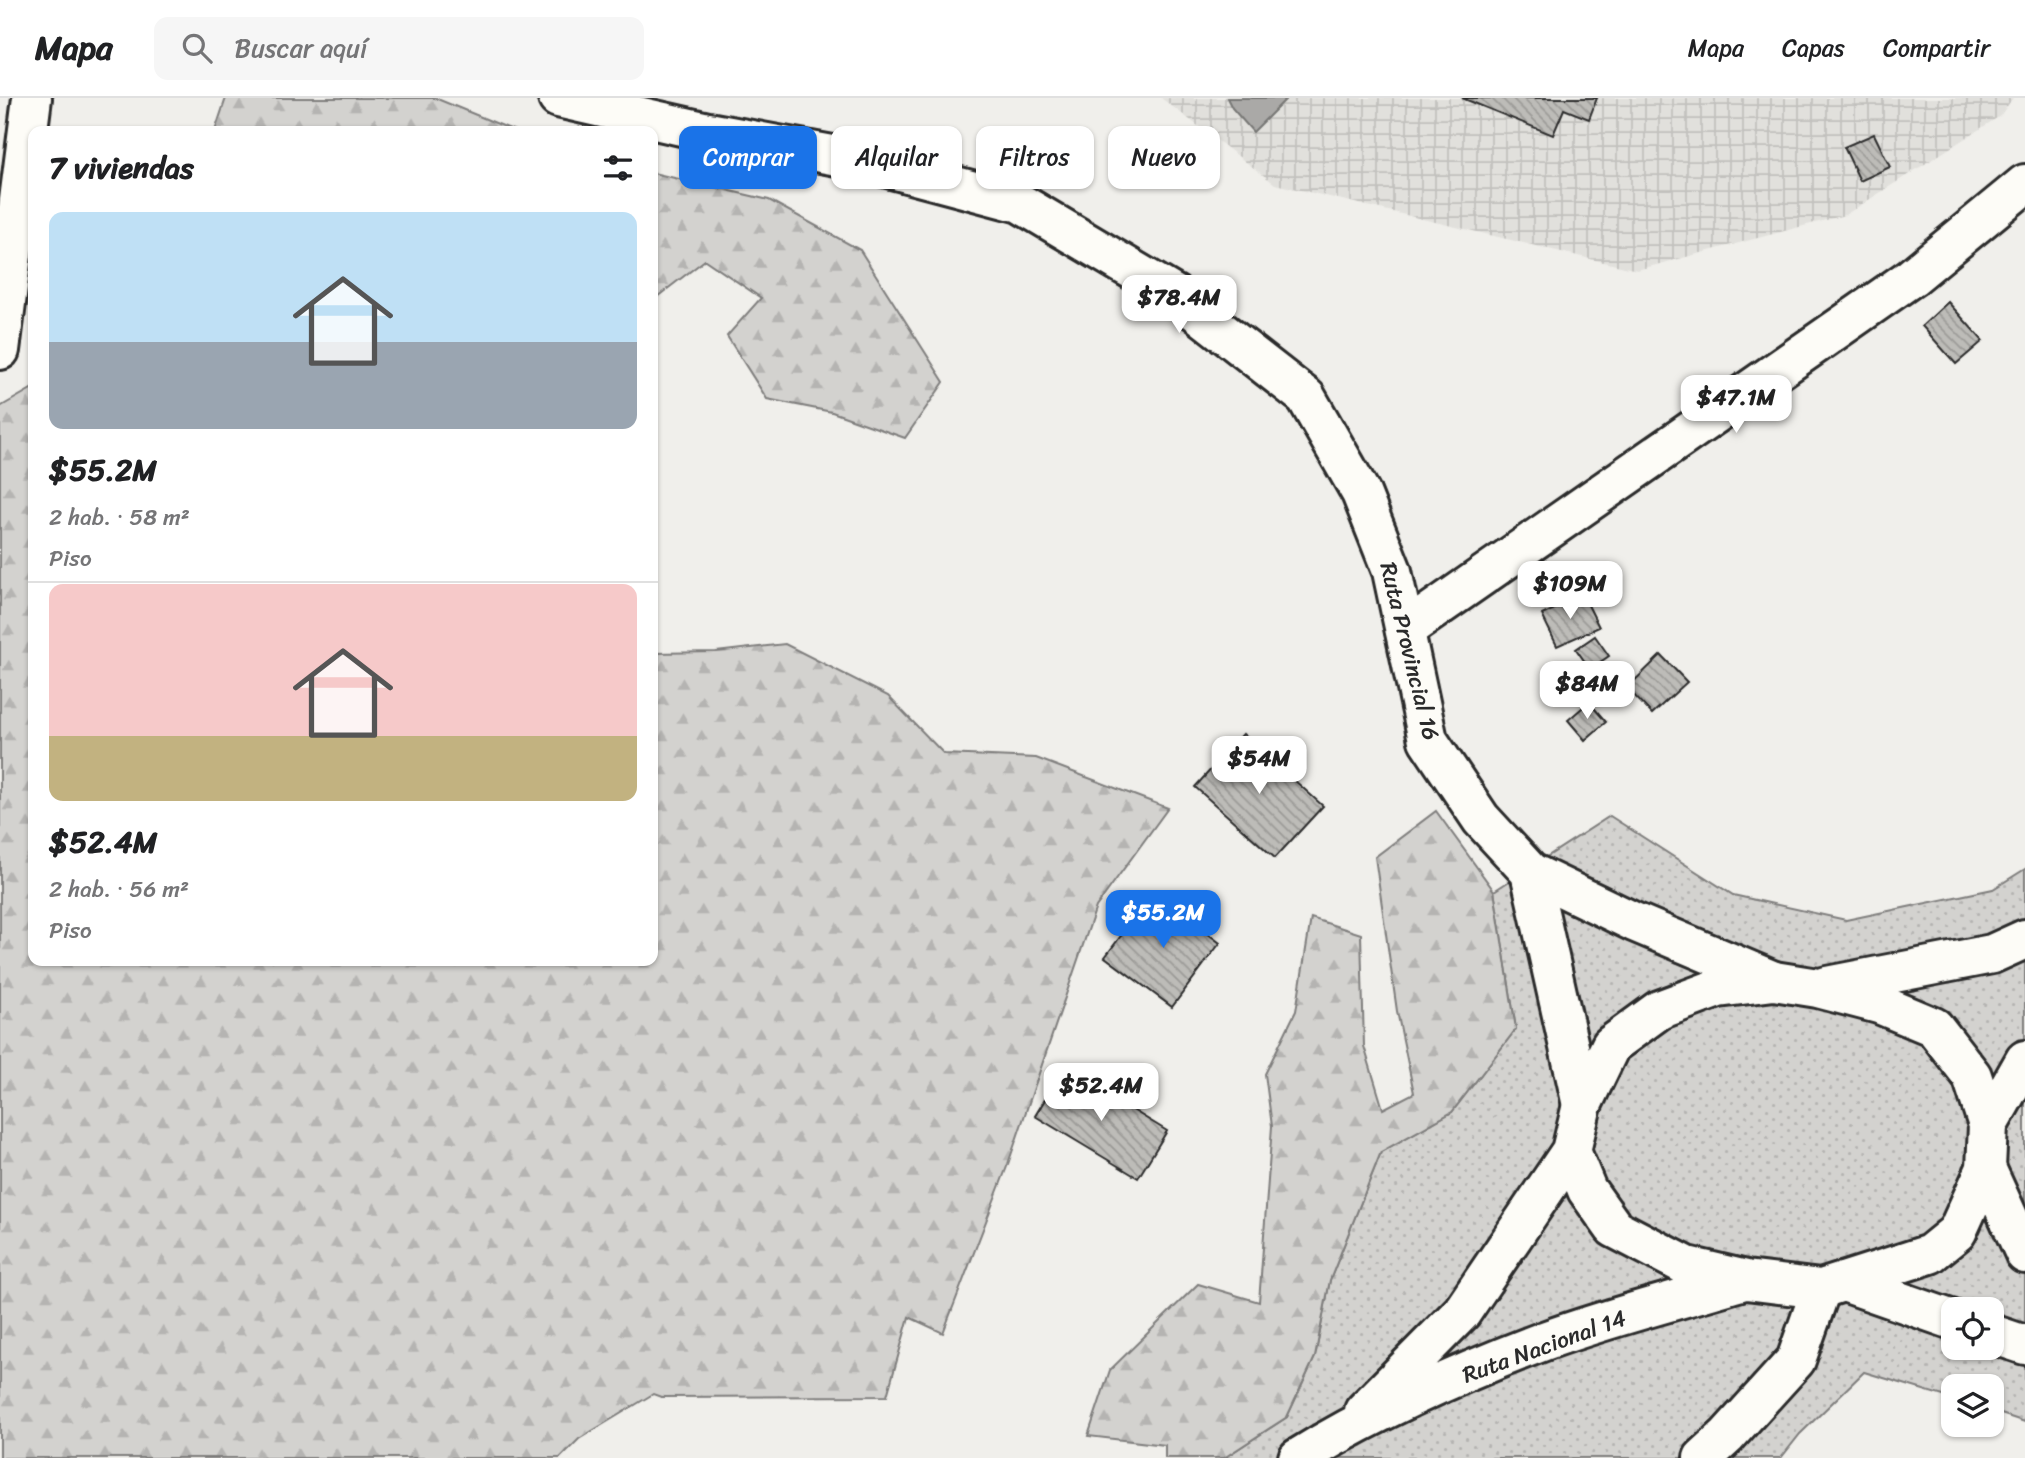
<!DOCTYPE html>
<html lang="es">
<meta charset="utf-8">
<style>
:root{--surface:#fff;--page:#f6f6f6;--text:#202124;--muted:#757577;--line:#e0e0e0;--accent:#1a73e8}
body{margin:0;font-family:Sriracha,sans-serif;background:var(--page);color:var(--text);height:100vh;display:flex;flex-direction:column;font-size:26px;white-space:nowrap}
*{box-sizing:border-box;margin:0}
p{font-size:23px;color:var(--muted)}
.icon{flex:none;width:38px;height:38px;fill:none;stroke:currentColor;stroke-width:2;stroke-linecap:round;stroke-linejoin:round}
.map{position:relative;flex:1;overflow:hidden}
.side{position:absolute;left:28px;top:28px;width:630px;height:840px;display:flex;flex-direction:column;background:var(--surface);border-radius:14px;box-shadow:0 2px 5px #0004}
.side>*{flex:none}
.guide{position:absolute;left:679px;top:28px;width:665px;height:63px;display:flex;gap:14px}
.buttons{position:absolute;left:1941px;top:1199px;display:grid;gap:14px}
.buttons a{display:grid;place-items:center;width:63px;height:63px;border-radius:14px;background:var(--surface);box-shadow:0 2px 5px #0004;font-size:35px}
.price{position:absolute;translate:-50% -60px;padding:0 16px;border-radius:14px;background:#fff;color:#222;font-size:23px;line-height:46px;filter:drop-shadow(0 2px 4px #0008)}
.price::after{content:'';position:absolute;left:50%;top:42px;width:21px;height:16px;margin-left:-10px;background:inherit;clip-path:polygon(0 0,100% 0,50% 100%)}
.price.current{background:var(--accent);color:#fff}
ul{padding:0;list-style:none}
li{display:grid;align-content:center;gap:14px;height:371px;padding:0 21px}
li+li{border-top:2px solid var(--line)}
li span{display:grid;place-items:center;height:217px;border-radius:14px;color:#555}
li>.icon{margin-inline-start:auto}
span .icon{width:126px;height:126px;fill:#fffc;stroke-width:1}
li b{font-size:30px}
h2{display:flex;justify-content:space-between;align-items:center;height:84px;padding:0 21px;font-size:30px}
.chip{padding:0 24px;border-radius:14px;background:var(--surface);box-shadow:0 2px 5px #0004;font-size:24px;line-height:63px}
.chip.current{background:var(--accent);color:#fff}
header{display:flex;align-items:center;gap:42px;box-sizing:border-box;height:98px;padding:0 35px;background:var(--surface);border-bottom:2px solid var(--line)}
header strong{font-size:33px}
nav{display:flex;gap:38px;margin-inline-start:auto;font-size:24px}
.search{width:490px;height:63px;background:var(--page);display:flex;align-items:center;gap:18px;box-sizing:border-box;padding:0 24px;border-radius:14px;color:var(--muted);font-size:26px}
.map>svg:first-child{display:block}
</style>
<header>
<strong>Mapa</strong>
<div class="search"><svg class="icon" aria-label="search" viewBox="0 0 24 24"><circle cx="10" cy="10" r="6"/><path d="M15 15l6 6"/></svg>Buscar aquí</div>
<nav><a>Mapa</a><a>Capas</a><a>Compartir</a></nav>
</header>
<div class="map">
<svg width="2025" height="1360" viewBox="0 0 2025 1360">
<defs>
<pattern id="industrial-grid" width="8" height="8" patternUnits="userSpaceOnUse" patternTransform="scale(1.75)"><rect width="8" height="8" fill="#e1e0dc"/><path d="M0 4h8M4 0v8" fill="none" stroke="#c1c0bd"/></pattern>
<pattern id="grass-dots" width="8" height="8" patternUnits="userSpaceOnUse" patternTransform="scale(1.75)"><rect width="8" height="8" fill="#d3d2cf"/><path d="M2 2h.1M6 6h.1" fill="none" stroke="#b5b4b2" stroke-width="1.8" stroke-linecap="round"/></pattern>
<pattern id="forest-firs" width="22" height="20" patternUnits="userSpaceOnUse" patternTransform="scale(1.75)"><rect width="22" height="20" fill="#d3d2cf"/><path d="M5 1l3.5 6h-7zM16 11l3.5 6h-7z" fill="#b5b4b2"/></pattern>
<pattern id="building-back-hatch" width="6" height="6" patternUnits="userSpaceOnUse" patternTransform="scale(1.75)"><rect width="6" height="6" fill="#bdbcb8"/><path d="M-1 5l2 2M0 0l6 6M5-1l2 2" fill="none" stroke="#9a9996"/></pattern>
</defs>
<rect width="100%" height="100%" fill="#f0efeb"/>
<filter id="ink" filterUnits="userSpaceOnUse"><feTurbulence type="fractalNoise" baseFrequency=".0143" numOctaves="2"/><feDisplacementMap in="SourceGraphic" scale="14" xChannelSelector="R" yChannelSelector="G"/><feConvolveMatrix kernelMatrix="1 2 1 2 8 2 1 2 1" color-interpolation-filters="sRGB"/></filter>
<g filter="url(#ink)">
<path fill="url(#industrial-grid)" d="M 1161,0 L 2013,0 L 2000,18 L 1845,117 L 1637,172 L 1275,86 Z"/>
<path fill="url(#grass-dots)" stroke="#7f7e7d" stroke-width="2" fill-rule="evenodd" d="M 1610,718 L 1733,797 L 1846,822 L 1993,791 L 2025,771 L 2025,1324 L 1992,1313 L 1992,1288 L 1953,1288 L 1953,1301 L 1864,1274 L 1800,1336 L 1781,1360 L 1224,1360 L 1287,1319 L 1315,1259 L 1330,1182 L 1381,1054 L 1452,1014 L 1516,931 L 1494,793 ZM 1953,1211 L 1992,1211 L 1992,1250 L 1953,1250 Z"/>
<path fill="url(#forest-firs)" stroke="#7f7e7d" stroke-width="2" d="M 226,0 L 435,0 L 515,33 L 215,33 Z
M 653,75 L 769,102 L 860,152 L 944,284 L 905,340 L 832,314 L 767,301 L 727,238 L 761,200 L 705,162 L 653,202 Z
M 33,290 L 33,863 L 653,863 L 653,555 L 716,554 L 785,546 L 888,598 L 944,656 L 1036,660 L 1168,710 L 1096,809 L 1008,1066 L 943,1235 L 909,1219 L 887,1298 L 661,1299 L 653,1296 L 579,1341 L 560,1360 L 0,1360 L 0,309 Z
M 1436,713 L 1494,793 L 1516,931 L 1452,1014 L 1381,1054 L 1330,1182 L 1315,1259 L 1287,1319 L 1224,1360 L 1165,1360 L 1165,1347 L 1088,1338 L 1110,1272 L 1198,1186 L 1259,1204 L 1272,1028 L 1265,976 L 1296,913 L 1311,820 L 1361,836 L 1364,948 L 1383,1011 L 1414,995 L 1397,913 L 1375,759 Z"/>
<path fill="#aaa9a7" stroke="#777775" stroke-width="2" d="M 1227,0 L 1287,0 L 1253,34 L 1232,10 Z"/>
<path fill="url(#building-back-hatch)" stroke="#2b2b2b" stroke-width="2" d="M 1462,0 L 1597,0 L 1589,21 L 1564,11 L 1553,37 Z
M 1874,36 L 1890,69 L 1860,83 L 1844,49 Z
M 1948,204 L 1983,243 L 1956,266 L 1922,228 Z
M 1583,497 L 1599,529 L 1557,548 L 1542,517 Z
M 1595,538 L 1609,558 L 1590,571 L 1576,551 Z
M 1661,557 L 1687,584 L 1652,616 L 1627,590 Z
M 1589,604 L 1606,624 L 1585,642 L 1568,622 Z
M 1243,636 L 1323,708 L 1275,760 L 1195,689 Z
M 1154,794 L 1220,845 L 1172,909 L 1105,859 Z
M 1064,970 L 1167,1033 L 1138,1080 L 1035,1018 Z"/>
<g fill="none" stroke-linecap="round" stroke-linejoin="round">
<defs>
<path id="minor" d="M 0,252 L 32,0
M 1405,532 L 1912,179 L 2025,86
M 1703,1360 L 1727,1338 L 1796,1262 L 1821,1191"/>
<path id="tertiary" d="M 558,0 L 708,34 L 854,61 L 1020,105 L 1175,197 L 1306,299 L 1361,395 L 1392,473 L 1428,642 L 1481,721 L 1530,774 L 1634,824 L 1774,883
M 1530,774 L 1582,1007"/>
<path id="secondary" d="M 1986,1070 L 2025,1156
M 1844,1184 L 1953,1222
M 1992,1236 L 2025,1247"/>
<path id="trunk" d="M 1774,883 L 1818,890 L 1879,906 L 1934,929 L 1972,978 L 1988,1027 L 1986,1070 L 1957,1134 L 1930,1156 L 1821,1191 L 1746,1182 L 1687,1168 L 1614,1130 L 1587,1092 L 1571,1053 L 1582,1007 L 1611,947 L 1659,912 L 1718,890 Z
M 1827,888 L 1992,856 L 2025,841
M 1988,1027 L 2025,962
M 1364,1313 L 1462,1214 L 1571,1053
M 1298,1360 C 1375,1312 1460,1275 1544,1243 C 1609,1219 1678,1202 1744,1182"/>
</defs>
<use href="#minor" stroke="#2b2b2b" stroke-width="44"/>
<use href="#tertiary" stroke="#2b2b2b" stroke-width="44"/>
<use href="#secondary" stroke="#2b2b2b" stroke-width="44"/>
<use href="#trunk" stroke="#2b2b2b" stroke-width="44"/>
<use href="#minor" stroke="#fdfcf7" stroke-width="38"/>
<use href="#tertiary" stroke="#fdfcf7" stroke-width="38"/>
<use href="#secondary" stroke="#fdfcf7" stroke-width="38"/>
<use href="#trunk" stroke="#fdfcf7" stroke-width="38"/>
</g>
</g>
<g text-anchor="middle" stroke-width="5" stroke-linejoin="round" paint-order="stroke">
<g font-size="23" fill="#2b2b2b" stroke="#fdfcf7">
<text transform="translate(1410 553) rotate(76)" y="8">Ruta Provincial 16</text>
<text transform="translate(1544 1248) rotate(-20)" y="8">Ruta Nacional 14</text>
</g>
</g>
</svg>
<div class="buttons">
<a><svg class="icon" aria-label="locate" viewBox="0 0 24 24"><circle cx="12" cy="12" r="6"/><path d="M12 2v4M12 18v4M2 12h4M18 12h4"/></svg></a>
<a><svg class="icon" aria-label="layers" viewBox="0 0 24 24"><path d="M12 4l9 5-9 5-9-5zM3 14l9 5 9-5"/></svg></a>
</div>
<b class="price" style="left:1179px;top:237px">$78.4M</b>
<b class="price" style="left:1736px;top:337px">$47.1M</b>
<b class="price" style="left:1570px;top:523px">$109M</b>
<b class="price" style="left:1587px;top:623px">$84M</b>
<b class="price" style="left:1259px;top:698px">$54M</b>
<b class="price current" style="left:1163px;top:852px">$55.2M</b>
<b class="price" style="left:1101px;top:1025px">$52.4M</b>
<div class="guide">
<a class="chip current">Comprar</a>
<a class="chip">Alquilar</a>
<a class="chip">Filtros</a>
<a class="chip">Nuevo</a>
</div>
<section class="side">
<h2>7 viviendas<svg class="icon" aria-label="filters" viewBox="0 0 24 24"><path d="M4 7h16M4 17h16"/><circle cx="9" cy="7" r="2"/><circle cx="15" cy="17" r="2"/></svg></h2>
<ul>
<li><span style="background:linear-gradient(#bfe0f5 60%,#9aa5b1 0)"><svg class="icon" aria-label="home" viewBox="0 0 24 24"><path d="M3 11l9-7 9 7M6 9v11h12V9"/></svg></span><div><b>$55.2M</b><p>2 hab. · 58 m²</p><p>Piso</p></div></li>
<li><span style="background:linear-gradient(#f6c9c9 70%,#c2b280 0)"><svg class="icon" aria-label="home" viewBox="0 0 24 24"><path d="M3 11l9-7 9 7M6 9v11h12V9"/></svg></span><div><b>$52.4M</b><p>2 hab. · 56 m²</p><p>Piso</p></div></li>
</ul>
</section>
</div>
